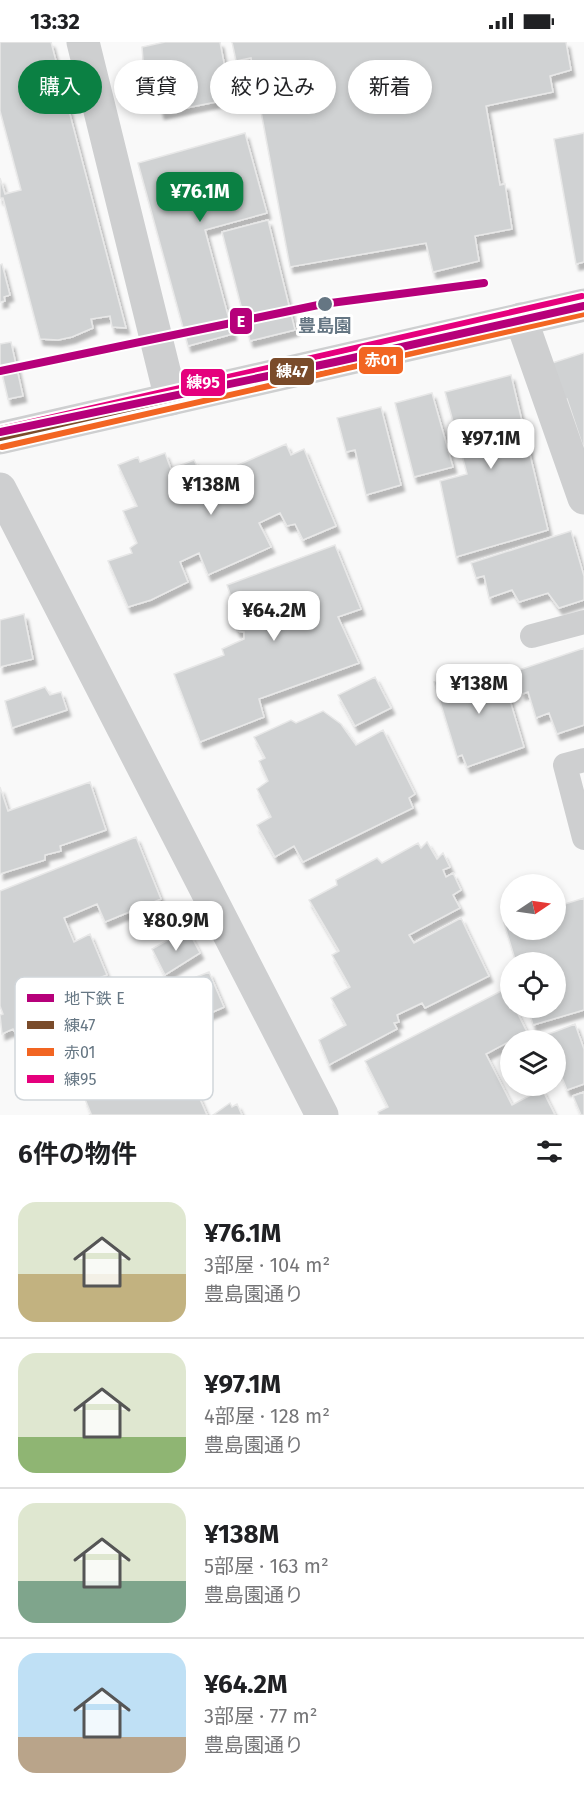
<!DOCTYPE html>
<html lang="ja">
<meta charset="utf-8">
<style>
:root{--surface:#fff;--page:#f2f2f2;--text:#202124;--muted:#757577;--line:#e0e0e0;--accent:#0b8043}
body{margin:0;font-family:"Fira Sans","Noto Sans JP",sans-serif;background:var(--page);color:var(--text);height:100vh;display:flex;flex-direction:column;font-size:22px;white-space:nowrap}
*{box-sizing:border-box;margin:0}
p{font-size:20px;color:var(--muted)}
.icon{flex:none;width:33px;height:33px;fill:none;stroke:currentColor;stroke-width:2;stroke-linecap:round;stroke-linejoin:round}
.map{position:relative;height:1073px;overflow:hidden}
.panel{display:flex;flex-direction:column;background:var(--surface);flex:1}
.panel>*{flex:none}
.guide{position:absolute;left:18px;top:18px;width:549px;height:54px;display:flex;gap:12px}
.needle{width:39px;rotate:77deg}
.controls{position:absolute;left:500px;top:832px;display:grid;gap:12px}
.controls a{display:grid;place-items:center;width:66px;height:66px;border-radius:50%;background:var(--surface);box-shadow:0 3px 9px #0003;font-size:30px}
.price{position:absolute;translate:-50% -51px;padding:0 14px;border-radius:12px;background:#fff;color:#222;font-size:20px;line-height:39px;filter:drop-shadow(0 2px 3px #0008)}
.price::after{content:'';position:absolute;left:50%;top:36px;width:18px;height:14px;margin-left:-9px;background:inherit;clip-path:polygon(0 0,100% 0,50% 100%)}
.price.current{background:var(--accent);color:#fff}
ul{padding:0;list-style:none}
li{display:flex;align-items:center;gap:18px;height:150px;padding:0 18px}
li+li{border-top:2px solid var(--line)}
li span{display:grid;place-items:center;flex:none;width:168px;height:120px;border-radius:18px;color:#555}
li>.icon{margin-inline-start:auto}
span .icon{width:72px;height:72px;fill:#fffc;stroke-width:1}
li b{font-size:26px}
h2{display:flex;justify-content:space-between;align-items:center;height:72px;padding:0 18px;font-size:26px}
.chip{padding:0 21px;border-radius:27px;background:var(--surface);box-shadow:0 3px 9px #0003;font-size:21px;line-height:54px}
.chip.current{background:var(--accent);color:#fff}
.status{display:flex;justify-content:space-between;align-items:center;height:42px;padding:0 30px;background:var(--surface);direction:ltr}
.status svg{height:16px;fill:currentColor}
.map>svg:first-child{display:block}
</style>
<div class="status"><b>13:32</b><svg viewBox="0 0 49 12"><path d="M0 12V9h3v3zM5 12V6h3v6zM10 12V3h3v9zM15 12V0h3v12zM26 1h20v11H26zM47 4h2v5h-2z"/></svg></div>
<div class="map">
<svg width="584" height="1073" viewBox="0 0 584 1073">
<defs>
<filter id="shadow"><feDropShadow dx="3.5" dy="6" stdDeviation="1.5" flood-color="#0004"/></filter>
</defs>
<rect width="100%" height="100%" fill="#f9f9f9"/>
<path fill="#d0d2d3" stroke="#e8e8e8" stroke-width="1.5" filter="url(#shadow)" d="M 0,0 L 51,0 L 126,286 L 112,285 L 110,274 L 91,277 L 93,286 L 72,295 L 58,298 L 40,297 L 3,156 L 0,156 L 0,136 L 5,152 L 21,148 L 0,69 Z
M 165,0 L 220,0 L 231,57 L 161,71 L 151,31 L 144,32 L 142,5 Z
M 232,0 L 566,0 L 571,28 L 550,34 L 553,50 L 486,64 L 500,143 L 505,142 L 512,187 L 475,194 L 479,219 L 433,230 L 426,201 L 290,225 L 251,16 L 236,19 Z
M 245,91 L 267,171 L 205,188 L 233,292 L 188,304 L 138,121 Z
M 584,91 L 584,220 L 576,222 L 554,97 Z
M 268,178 L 295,288 L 250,299 L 222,190 Z
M 2,222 L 10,253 L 4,255 L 5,259 L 0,260 L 0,223 Z
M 11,300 L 23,354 L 8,357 L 0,323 L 0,302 Z
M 583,311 L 584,312 L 584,408 L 567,357 L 562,359 L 549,322 Z
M 511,333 L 548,488 L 456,515 L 440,439 L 467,432 L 445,350 Z
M 432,351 L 453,425 L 414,435 L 395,361 Z
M 381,365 L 401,443 L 366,453 L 355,408 L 346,410 L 337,376 Z
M 286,402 L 291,413 L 304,407 L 336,484 L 303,498 L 295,482 L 287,484 L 280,471 L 259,481 L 271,505 L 208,533 L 199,511 L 180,520 L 188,540 L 151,558 L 128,565 L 108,519 L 132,511 L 130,506 L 137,501 L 123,469 L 137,464 L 118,423 L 138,415 L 140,420 L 165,411 L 171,427 L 194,418 L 204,438 Z
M 571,489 L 584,534 L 584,558 L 559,566 L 548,551 L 519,560 L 512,548 L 489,556 L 484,534 L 476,536 L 471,521 Z
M 335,503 L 361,567 L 338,575 L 359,621 L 259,657 L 264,675 L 200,700 L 174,632 L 224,613 L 222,607 L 244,597 L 244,590 L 237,589 L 230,566 L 234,564 L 227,543 Z
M 24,572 L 33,617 L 0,625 L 0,578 Z
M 584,606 L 584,683 L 557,692 L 549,671 L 536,676 L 528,650 L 522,652 L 516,629 Z
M 488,624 L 489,629 L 500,625 L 524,705 L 467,725 L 462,713 L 457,715 L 434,640 Z
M 375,635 L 391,666 L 355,684 L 338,653 Z
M 45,645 L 50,653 L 61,650 L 67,668 L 12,686 L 5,659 Z
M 323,669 L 341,682 L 356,703 L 383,688 L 415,752 L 409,756 L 413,766 L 303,820 L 294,804 L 275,815 L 257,783 L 271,775 L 257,747 L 268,739 L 259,719 L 265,716 L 254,695 L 291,678 L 296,681 Z
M 90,740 L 106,788 L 60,804 L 61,809 L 45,813 L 45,818 L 0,832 L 0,745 L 8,769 Z
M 136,795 L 161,857 L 105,880 L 97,862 L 64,876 L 74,900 L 90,892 L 107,933 L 91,939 L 97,958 L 16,992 L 13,987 L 2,992 L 0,973 L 3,972 L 0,964 L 0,849 Z
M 427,800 L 437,817 L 443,811 L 450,825 L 443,828 L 446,835 L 453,831 L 461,848 L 453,853 L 460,866 L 409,893 L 414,901 L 461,876 L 489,934 L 425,966 L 422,961 L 397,973 L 399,980 L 394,981 L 397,987 L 329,1023 L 319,998 L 346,983 L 331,956 L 350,945 L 332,913 L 339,909 L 309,858 L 337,843 L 336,838 L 377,816 L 382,821 L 418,801 L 421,806 Z
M 584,856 L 584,968 L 533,983 L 528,966 L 555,966 L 555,921 L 516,921 L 504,881 L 510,879 L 510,888 L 555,888 L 555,865 Z
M 182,890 L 184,895 L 190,892 L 200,911 L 165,933 L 152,907 Z
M 209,930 L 224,965 L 182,984 L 163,948 Z
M 505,947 L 510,956 L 510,966 L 515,966 L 527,990 L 486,1012 L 512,1063 L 542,1047 L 555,1073 L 379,1073 L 378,1070 L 388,1065 L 365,1019 Z
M 159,960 L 183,1006 L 191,1002 L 207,1043 L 196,1048 L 207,1073 L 89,1073 L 91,1072 L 85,1057 L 102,1048 L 89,1023 L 80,1029 L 64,992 L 115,970 L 117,975 L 124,971 L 126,977 Z
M 575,982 L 584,1007 L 584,1042 L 567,1048 L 560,1031 L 555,1029 L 555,999 L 549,999 L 546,993 Z
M 584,1050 L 584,1073 L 581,1073 L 573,1054 Z
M 230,1061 L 232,1065 L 237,1062 L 242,1073 L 213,1073 Z"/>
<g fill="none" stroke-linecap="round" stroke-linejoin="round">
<path stroke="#cecfd0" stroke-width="24" d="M 532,594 L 584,580
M 584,718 L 565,723 L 584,796"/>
<path stroke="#cecfd0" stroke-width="33" d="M 83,0 L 171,357
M 521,277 L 584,456
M 0,447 L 322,1073"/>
<path stroke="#cecfd0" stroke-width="33" d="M 0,396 L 584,263"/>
<defs>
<path id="bus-1" d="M 0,396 L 584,263"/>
<path id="bus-2" d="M 2,405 L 584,272"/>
<path id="bus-3" d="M 0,387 L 582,254"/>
</defs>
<use href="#bus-1" stroke="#fff" stroke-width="10"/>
<use href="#bus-2" stroke="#fff" stroke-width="10"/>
<use href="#bus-3" stroke="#fff" stroke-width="10"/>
<use href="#bus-1" stroke="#7a4b2a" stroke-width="6"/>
<use href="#bus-2" stroke="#f26522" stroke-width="6"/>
<use href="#bus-3" stroke="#e5007d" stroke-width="6"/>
<defs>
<path id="metro-1" d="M 0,329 L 323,262 L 484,241
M 0,390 L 335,320 L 584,264"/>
</defs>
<use href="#metro-1" stroke="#fff" stroke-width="12"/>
<use href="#metro-1" stroke="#b6007a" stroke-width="8"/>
</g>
<circle fill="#657683" stroke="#fff" stroke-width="2" cx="325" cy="262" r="8"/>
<g text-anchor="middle" stroke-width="6" stroke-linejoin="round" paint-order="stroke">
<g font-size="18" font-weight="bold" fill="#657683" stroke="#fff">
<text x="325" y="290">豊島園</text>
</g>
</g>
<rect x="15" y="935" width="198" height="123" rx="9" fill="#fff" stroke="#d1d6da" stroke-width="1.5"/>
<rect x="27" y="952" width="27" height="8" fill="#b6007a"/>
<rect x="27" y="979" width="27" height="8" fill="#7a4b2a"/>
<rect x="27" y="1006" width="27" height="8" fill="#f26522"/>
<rect x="27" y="1033" width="27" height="8" fill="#e5007d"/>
<g font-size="16" fill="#657683">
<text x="64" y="962">地下鉄 E</text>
<text x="64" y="989">練47</text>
<text x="64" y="1016">赤01</text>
<text x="64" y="1043">練95</text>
</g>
<g stroke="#fff" stroke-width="2">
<rect x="229" y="265" width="24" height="28" rx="6" fill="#b6007a"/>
<rect x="358" y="304" width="46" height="29" rx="6" fill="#f26522"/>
<rect x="269" y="315" width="46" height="29" rx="6" fill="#7a4b2a"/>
<rect x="180" y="326" width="46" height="29" rx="6" fill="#e5007d"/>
</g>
<g font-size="16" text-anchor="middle" font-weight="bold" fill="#fff">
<text x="241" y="285">E</text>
<text x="381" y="324">赤01</text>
<text x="292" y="335">練47</text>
<text x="203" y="346">練95</text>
</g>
</svg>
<div class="controls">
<a><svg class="needle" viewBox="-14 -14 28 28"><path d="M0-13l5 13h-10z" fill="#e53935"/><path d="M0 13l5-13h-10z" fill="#757577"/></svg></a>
<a><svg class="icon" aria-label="locate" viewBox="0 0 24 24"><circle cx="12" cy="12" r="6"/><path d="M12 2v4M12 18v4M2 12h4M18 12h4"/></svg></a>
<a><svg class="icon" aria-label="layers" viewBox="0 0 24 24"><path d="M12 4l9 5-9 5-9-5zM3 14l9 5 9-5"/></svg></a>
</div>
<b class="price current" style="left:200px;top:181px">¥76.1M</b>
<b class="price" style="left:491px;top:428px">¥97.1M</b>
<b class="price" style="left:211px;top:474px">¥138M</b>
<b class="price" style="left:274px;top:600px">¥64.2M</b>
<b class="price" style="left:479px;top:673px">¥138M</b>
<b class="price" style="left:176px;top:910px">¥80.9M</b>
<div class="guide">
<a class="chip current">購入</a>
<a class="chip">賃貸</a>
<a class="chip">絞り込み</a>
<a class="chip">新着</a>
</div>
</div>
<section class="panel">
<h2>6件の物件<svg class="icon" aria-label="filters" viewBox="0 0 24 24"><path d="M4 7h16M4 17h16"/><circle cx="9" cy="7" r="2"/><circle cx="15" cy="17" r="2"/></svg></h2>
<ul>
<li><span style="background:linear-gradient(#dfe7d0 60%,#c2b280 0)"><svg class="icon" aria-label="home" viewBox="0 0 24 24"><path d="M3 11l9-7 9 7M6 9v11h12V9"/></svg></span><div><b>¥76.1M</b><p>3部屋 · 104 m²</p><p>豊島園通り</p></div></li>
<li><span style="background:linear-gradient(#dfe7d0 70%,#8fb573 0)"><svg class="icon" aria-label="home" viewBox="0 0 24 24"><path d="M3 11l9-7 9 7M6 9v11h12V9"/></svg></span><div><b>¥97.1M</b><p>4部屋 · 128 m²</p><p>豊島園通り</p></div></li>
<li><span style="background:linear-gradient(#dfe7d0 65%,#7fa58c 0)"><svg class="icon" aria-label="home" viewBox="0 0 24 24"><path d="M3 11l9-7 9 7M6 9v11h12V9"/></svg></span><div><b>¥138M</b><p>5部屋 · 163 m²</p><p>豊島園通り</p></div></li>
<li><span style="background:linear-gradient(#bfe0f5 70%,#b9a48a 0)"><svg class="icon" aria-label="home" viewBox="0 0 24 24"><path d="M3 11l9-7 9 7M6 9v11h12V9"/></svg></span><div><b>¥64.2M</b><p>3部屋 · 77 m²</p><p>豊島園通り</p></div></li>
</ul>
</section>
